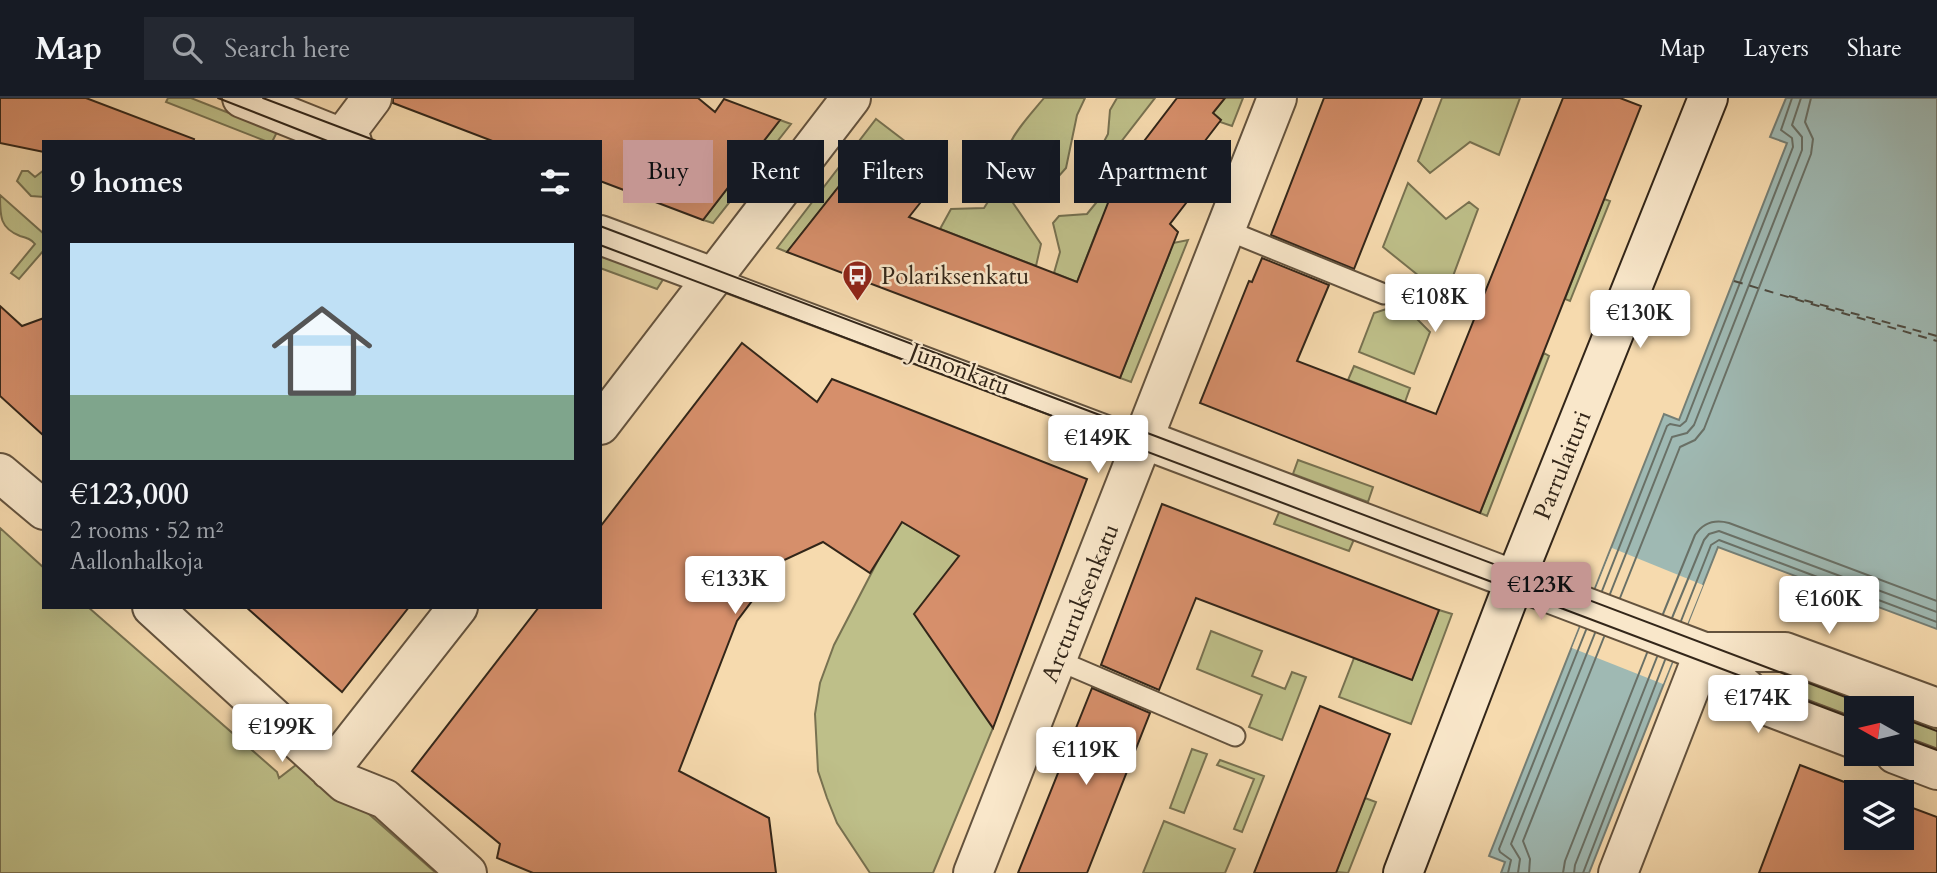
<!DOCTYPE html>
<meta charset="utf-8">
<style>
:root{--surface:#171b24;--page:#242831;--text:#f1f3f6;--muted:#9ea1a6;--line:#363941;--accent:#c59692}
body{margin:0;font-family:Cardo,serif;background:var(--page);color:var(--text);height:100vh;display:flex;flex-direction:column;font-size:26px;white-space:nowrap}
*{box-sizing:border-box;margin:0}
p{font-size:23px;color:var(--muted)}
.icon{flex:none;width:38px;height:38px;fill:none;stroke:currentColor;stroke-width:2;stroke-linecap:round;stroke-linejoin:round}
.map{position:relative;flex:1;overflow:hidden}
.drawer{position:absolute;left:42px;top:42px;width:560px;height:469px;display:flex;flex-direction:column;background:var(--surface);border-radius:0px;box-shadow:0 7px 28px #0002}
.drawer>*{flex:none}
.guide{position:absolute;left:623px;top:42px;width:665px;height:63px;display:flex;gap:14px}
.needle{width:46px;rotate:278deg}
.buttons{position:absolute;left:1844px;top:598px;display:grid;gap:14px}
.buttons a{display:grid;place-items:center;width:70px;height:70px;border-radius:0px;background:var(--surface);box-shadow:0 7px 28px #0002;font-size:35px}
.price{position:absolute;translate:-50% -60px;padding:0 16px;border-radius:7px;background:#fff;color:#222;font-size:23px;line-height:46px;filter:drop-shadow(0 2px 4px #0008)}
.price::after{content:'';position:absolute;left:50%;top:42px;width:21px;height:16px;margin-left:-10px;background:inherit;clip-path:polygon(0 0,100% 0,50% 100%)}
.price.selected{background:var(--accent);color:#111}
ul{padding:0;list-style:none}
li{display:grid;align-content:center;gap:14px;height:371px;padding:0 28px}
li span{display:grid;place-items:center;height:217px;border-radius:0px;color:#555}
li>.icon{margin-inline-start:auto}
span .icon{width:126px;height:126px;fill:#fffc;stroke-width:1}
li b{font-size:30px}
h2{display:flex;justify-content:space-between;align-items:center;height:84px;padding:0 28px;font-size:30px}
.tag{padding:0 24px;border-radius:0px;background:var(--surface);box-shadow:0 7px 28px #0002;font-size:24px;line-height:63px}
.tag.selected{background:var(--accent);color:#111}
header{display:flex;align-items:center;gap:42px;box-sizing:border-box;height:98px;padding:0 35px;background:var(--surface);border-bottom:2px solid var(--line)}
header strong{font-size:33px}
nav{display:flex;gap:38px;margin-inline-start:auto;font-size:24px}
.search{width:490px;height:63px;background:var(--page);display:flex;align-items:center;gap:18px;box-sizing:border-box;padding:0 24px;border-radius:0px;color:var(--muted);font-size:26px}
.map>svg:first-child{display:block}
</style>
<header>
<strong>Map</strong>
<div class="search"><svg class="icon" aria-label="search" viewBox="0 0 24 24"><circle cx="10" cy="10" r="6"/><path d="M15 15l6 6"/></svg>Search here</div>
<nav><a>Map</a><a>Layers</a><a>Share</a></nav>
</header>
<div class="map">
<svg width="1937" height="775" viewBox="0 0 1937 775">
<rect width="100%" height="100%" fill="#f6daae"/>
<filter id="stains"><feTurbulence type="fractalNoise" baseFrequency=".00286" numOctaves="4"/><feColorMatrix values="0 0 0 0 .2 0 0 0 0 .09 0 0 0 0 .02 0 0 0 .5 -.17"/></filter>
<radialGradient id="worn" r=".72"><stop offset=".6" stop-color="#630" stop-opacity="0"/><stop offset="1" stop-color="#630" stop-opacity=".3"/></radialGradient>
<path fill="#bebf89" stroke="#787251" stroke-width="2" d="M 168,0 L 191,0 L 277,34 L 272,44 L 268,44 L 166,4 Z
M 1044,0 L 1085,0 L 1077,17 L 1066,70 L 1051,87 C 1042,81 1009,62 1009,51 C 1008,40 1036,10 1044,0 Z
M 1117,0 L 1155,0 L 1096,76 L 1091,68 L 1108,36 L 1110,12 Z
M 1225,0 L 1243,0 L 1232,28 L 1220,24 L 1213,15 Z
M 1442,0 L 1520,0 L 1499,57 L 1470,44 L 1430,75 L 1418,63 Z
M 876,21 L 944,73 L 928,95 L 870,50 L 787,154 L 777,150 Z
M 780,22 L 791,26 L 713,125 L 703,122 Z
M 44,72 L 44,99 L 31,98 L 17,83 L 22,73 L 28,73 L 35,79 Z
M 1408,85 L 1446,121 L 1469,104 L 1478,111 L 1453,178 L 1424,182 L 1383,149 Z
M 1109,89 L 1122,99 L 1099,127 L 1077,184 L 1054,175 L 1060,154 L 1053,125 L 1059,118 L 1087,116 Z
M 0,97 L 44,136 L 44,152 L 19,181 L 11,175 L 35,146 C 31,141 27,140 20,138 C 0,130 0,119 0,97 Z
M 1002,97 L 1011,102 L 1041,146 L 1036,168 L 940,131 L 951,111 L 984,110 L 991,99 Z
M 1604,101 L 1610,103 L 1570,203 L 1565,201 Z
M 1188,142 L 1131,284 L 1120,280 L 1170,154 L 1168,146 Z
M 600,157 L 664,180 L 657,191 L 600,170 Z
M 1402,206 L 1430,234 L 1414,276 L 1359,254 L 1374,215 Z
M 1544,255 L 1549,258 L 1487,418 L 1480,415 Z
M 1354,268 L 1410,290 L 1405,304 L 1348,282 Z
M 1298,362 L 1373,389 L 1368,404 L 1293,376 Z
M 1280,412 L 1355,439 L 1349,453 L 1274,426 Z
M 899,422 L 959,458 L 993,630 L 933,775 L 870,775 L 837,725 L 827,700 L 818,673 L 815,616 L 820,585 L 834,547 Z
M 0,430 L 44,470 L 44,509 L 88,509 L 277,674 L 279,680 L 305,660 L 436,775 L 0,775 Z
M 1439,512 L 1452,516 L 1411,626 L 1339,599 L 1354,560 L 1412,581 Z
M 1211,533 L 1262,553 L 1252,578 L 1285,591 L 1292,574 L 1306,579 L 1282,642 L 1249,629 L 1262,597 L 1197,571 Z
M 1797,567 L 1937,624 L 1937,659 L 1902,645 L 1902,611 L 1857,611 L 1857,628 L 1784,600 Z
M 1192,651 L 1207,656 L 1184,715 L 1170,710 Z
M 1220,662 L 1264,678 L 1242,734 L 1234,731 L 1254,681 L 1217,667 Z
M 1365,700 L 1376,704 L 1348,775 L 1336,774 Z
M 1164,723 L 1235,751 L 1225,775 L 1143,775 Z"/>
<path fill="#9fb9b3" stroke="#747e75" stroke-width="2" d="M 1786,0 L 1937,0 L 1937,531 L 1718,449 L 1589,775 L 1501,775 L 1505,764 L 1489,758 L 1664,316 L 1679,322 L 1787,45 L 1770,39 Z"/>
<path fill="#f6daae" d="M 1612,450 L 1703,487 L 1663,586 L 1572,550 Z"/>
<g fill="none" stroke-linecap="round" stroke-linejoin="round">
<path stroke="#697066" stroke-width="2" d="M 1602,493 L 1667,328 L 1670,326 L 1680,328 L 1686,323 L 1793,49 L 1792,40 L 1781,32 L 1792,0
M 1610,496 L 1672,339 L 1687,335 L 1694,327 L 1802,52 L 1802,39 L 1792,27 L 1801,0
M 1620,500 L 1680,349 L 1695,342 L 1704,331 L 1811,56 L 1813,41 L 1805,24 L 1811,0
M 1663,516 L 1695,437 C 1703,425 1714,421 1729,425 L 1937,503
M 1672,520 L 1704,442 L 1709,436 L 1719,433 L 1937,514
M 1681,523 L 1711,447 L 1719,442 L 1937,524
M 1508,775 L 1511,762 L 1500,754 L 1499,751 L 1586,532
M 1518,775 L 1520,761 L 1511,746 L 1595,535
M 1529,775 L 1530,761 L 1523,743 L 1604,539
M 1563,775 L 1565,763 L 1647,555
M 1574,775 L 1575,767 L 1657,559
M 1583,775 L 1665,562"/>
<path stroke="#4e4b40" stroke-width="2" stroke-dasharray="9 7" stroke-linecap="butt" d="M 1734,183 L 1937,243
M 1789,198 L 1937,238"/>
</g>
<path fill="#d68f6b" stroke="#332619" stroke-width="2" d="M 0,0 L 86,0 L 194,41 L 193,44 L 44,44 L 44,54 L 0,45 Z
M 393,0 L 698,0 L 715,14 L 724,1 L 780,22 L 703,122 L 600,83 L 600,44 L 495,44 L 393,5 Z
M 1177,0 L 1225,0 L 1213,15 L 1221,22 L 1198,52 L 1207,59 L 1184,89 L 1193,96 L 1170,126 L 1178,134 L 1120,280 L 787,154 L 870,49 L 928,95 L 909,119 L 1077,184 L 1113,92 L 1109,89 Z
M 1324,0 L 1422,0 L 1354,171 L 1271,137 Z
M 1563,0 L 1620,0 L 1641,8 L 1480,415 L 1200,305 L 1249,183 L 1252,184 L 1262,160 L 1329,187 L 1297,263 L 1436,316 Z
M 0,208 L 22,228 L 44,220 L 44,338 L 0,298 Z
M 742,245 L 817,304 L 832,281 L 1087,381 L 993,630 L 914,516 L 959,458 L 902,424 L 870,475 L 823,444 L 782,463 L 737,523 L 679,673 L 769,720 L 776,775 L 533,775 L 497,760 L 500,746 L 412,673 L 539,509 L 600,509 L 600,429 Z
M 1162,406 L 1439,512 L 1412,582 L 1196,500 L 1159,592 L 1101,567 Z
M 246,509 L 409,509 L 342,594 Z
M 1092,590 L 1150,615 L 1087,775 L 1018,775 Z
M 1320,608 L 1390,636 L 1336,775 L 1254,775 Z
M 1800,667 L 1873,695 L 1857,695 L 1857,740 L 1902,740 L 1902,706 L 1937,719 L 1937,775 L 1759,775 Z"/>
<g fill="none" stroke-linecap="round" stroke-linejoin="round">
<defs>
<path id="lane" d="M 1224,131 L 1384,196
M 713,179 L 1143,341
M 1057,562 L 1235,638"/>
<path id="street" d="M 242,0 L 352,44
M 339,44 L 372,0
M 600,137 L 713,179
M 600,327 L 851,0
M 1143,341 L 1704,554 L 1765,607 L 1857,642
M 0,375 L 44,412
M 152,509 L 345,685 L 385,701 L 467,775
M 1704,554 L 1785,554 L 1937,610
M 1895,656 L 1937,672
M 330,672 L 458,509
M 973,775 L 1277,0
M 1618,775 L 1704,554"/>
<path id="secondary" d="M 1403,775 L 1515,482 L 1708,0"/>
</defs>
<use href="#lane" stroke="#64533e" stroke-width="23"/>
<use href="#street" stroke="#64533e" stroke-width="42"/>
<use href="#secondary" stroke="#332619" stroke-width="42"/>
<use href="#lane" stroke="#f9e7ca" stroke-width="19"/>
<use href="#street" stroke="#f9e7ca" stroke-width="38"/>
<use href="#secondary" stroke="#f9e7ca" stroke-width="38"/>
<path stroke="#332619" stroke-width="2" d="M 218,0 L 330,44
M 263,0 L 379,44
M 600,128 L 1877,611
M 600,147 L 1857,622
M 1902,620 L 1937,633
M 1902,639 L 1937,652"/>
</g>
<defs>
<symbol id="bus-pin" viewBox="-11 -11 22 30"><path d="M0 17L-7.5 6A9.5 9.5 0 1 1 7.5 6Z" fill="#8f2418" stroke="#f9e7ca"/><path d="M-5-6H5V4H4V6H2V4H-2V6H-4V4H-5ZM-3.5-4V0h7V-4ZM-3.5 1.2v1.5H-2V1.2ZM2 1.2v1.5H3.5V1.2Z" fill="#fff"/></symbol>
</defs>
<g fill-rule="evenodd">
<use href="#bus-pin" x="840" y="160" width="35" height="47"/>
</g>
<g text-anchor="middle" stroke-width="5" stroke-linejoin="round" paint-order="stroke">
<g font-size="24" fill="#332619" stroke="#f9e7ca" text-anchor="start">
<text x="881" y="186">Polariksenkatu</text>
</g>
<g font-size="24" fill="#332619" stroke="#f9e7ca">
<text transform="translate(960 271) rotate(21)" y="8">Junonkatu</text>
<text transform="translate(1562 367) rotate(-68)" y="8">Parrulaituri</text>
<text transform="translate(1080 505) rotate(-68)" y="8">Arcturuksenkatu</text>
</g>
</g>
<rect width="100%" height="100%" filter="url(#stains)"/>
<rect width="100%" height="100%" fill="url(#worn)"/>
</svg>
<div class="buttons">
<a><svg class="needle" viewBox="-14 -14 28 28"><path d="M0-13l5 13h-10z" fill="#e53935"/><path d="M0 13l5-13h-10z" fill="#9ea1a6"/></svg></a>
<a><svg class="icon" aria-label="layers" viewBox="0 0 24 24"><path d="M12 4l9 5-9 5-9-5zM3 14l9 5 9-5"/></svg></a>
</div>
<b class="price" style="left:1435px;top:236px">€108K</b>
<b class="price" style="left:1640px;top:252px">€130K</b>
<b class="price" style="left:1098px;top:377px">€149K</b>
<b class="price" style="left:735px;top:518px">€133K</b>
<b class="price selected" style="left:1541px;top:524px">€123K</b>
<b class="price" style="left:1829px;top:538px">€160K</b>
<b class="price" style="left:1758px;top:637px">€174K</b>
<b class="price" style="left:282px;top:666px">€199K</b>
<b class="price" style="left:1086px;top:689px">€119K</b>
<div class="guide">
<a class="tag selected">Buy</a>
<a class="tag">Rent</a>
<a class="tag">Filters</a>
<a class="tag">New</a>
<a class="tag">Apartment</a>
</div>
<section class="drawer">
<h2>9 homes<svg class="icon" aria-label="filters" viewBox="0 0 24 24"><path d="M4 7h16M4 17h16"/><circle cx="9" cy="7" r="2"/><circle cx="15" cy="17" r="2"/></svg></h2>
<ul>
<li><span style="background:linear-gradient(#bfe0f5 70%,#7fa58c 0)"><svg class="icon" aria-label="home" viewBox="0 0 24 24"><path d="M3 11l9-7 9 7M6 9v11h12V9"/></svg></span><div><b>€123,000</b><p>2 rooms · 52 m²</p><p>Aallonhalkoja</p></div></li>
</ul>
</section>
</div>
